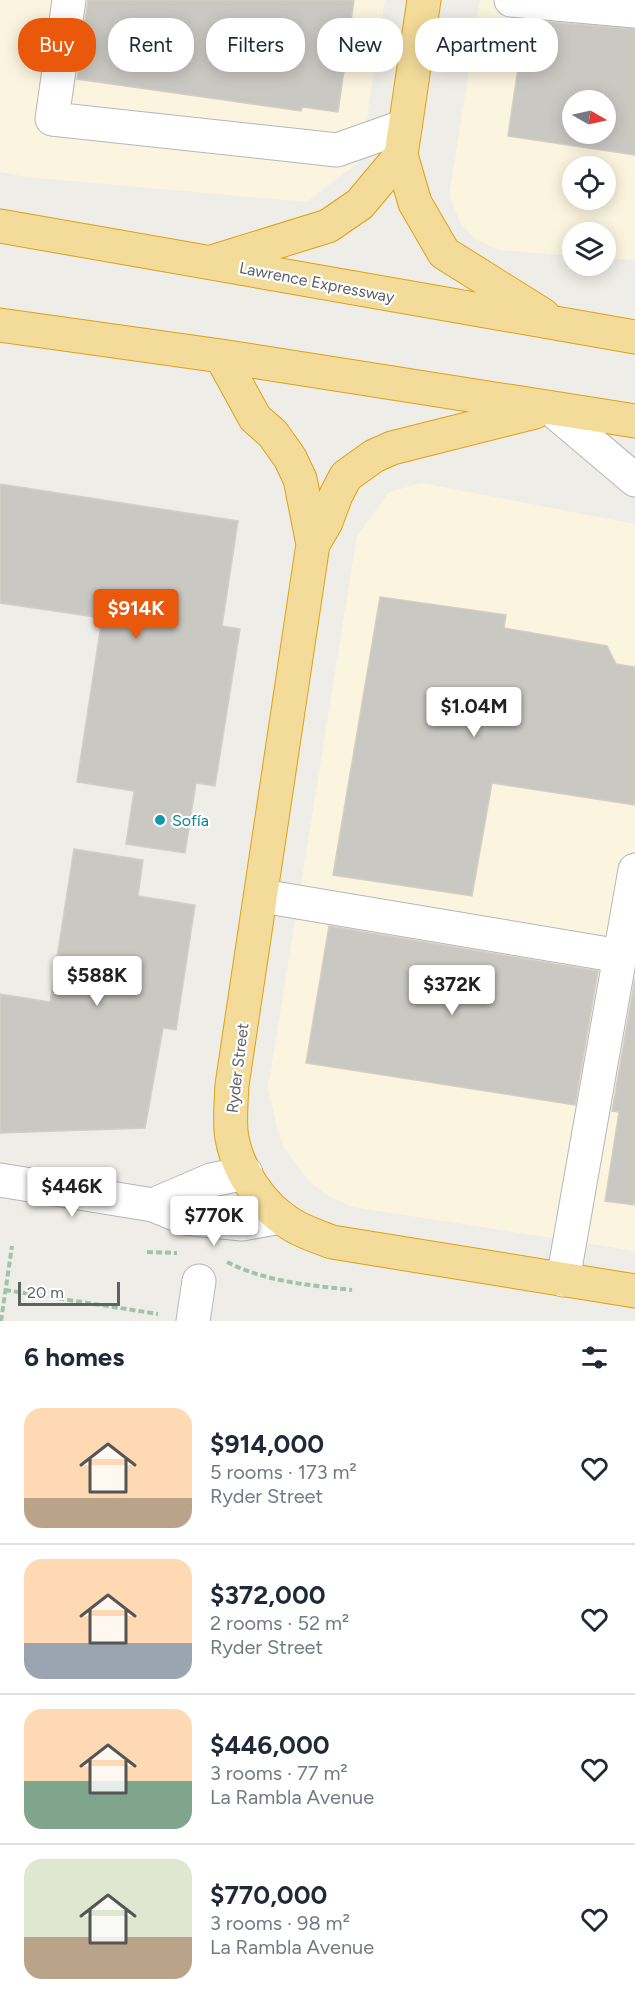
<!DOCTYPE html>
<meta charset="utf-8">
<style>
:root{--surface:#fff;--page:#f6f6f7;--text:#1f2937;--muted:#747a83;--line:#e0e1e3;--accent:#ea580c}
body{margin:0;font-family:Figtree,sans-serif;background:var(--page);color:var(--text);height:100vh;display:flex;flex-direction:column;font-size:22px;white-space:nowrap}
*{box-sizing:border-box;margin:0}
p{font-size:20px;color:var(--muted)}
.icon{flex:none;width:33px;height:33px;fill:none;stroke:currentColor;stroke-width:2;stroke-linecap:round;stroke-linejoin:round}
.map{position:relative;height:1321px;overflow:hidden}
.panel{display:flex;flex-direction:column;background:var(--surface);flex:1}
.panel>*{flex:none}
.guide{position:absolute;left:18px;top:18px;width:600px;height:54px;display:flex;gap:12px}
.needle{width:39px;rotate:99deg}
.tools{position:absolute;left:562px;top:90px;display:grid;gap:12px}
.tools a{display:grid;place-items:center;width:54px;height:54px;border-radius:50%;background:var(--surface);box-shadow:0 3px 15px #0003;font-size:30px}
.scale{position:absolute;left:18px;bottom:15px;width:102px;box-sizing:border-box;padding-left:6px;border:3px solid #5e6165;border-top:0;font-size:16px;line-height:21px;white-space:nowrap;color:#5e6165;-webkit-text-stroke:4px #fff;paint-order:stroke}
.price{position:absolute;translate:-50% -51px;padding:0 14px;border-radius:6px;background:#fff;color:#222;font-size:20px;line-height:39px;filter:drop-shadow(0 2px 3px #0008)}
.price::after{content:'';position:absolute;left:50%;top:36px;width:18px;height:14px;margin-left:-9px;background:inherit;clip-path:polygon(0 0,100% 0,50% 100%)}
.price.on{background:var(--accent);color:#fff}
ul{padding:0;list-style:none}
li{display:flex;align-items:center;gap:18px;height:150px;padding:0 24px}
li+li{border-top:2px solid var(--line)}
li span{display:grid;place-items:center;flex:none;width:168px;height:120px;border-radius:18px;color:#555}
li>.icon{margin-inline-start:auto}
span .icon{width:72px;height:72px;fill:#fffc;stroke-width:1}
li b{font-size:26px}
h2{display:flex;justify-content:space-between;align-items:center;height:72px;padding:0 24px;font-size:26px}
.pill{padding:0 21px;border-radius:24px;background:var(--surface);box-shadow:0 3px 15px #0003;font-size:21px;line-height:54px}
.pill.on{background:var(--accent);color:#fff}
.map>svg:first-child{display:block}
</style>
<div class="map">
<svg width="635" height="1321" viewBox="0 0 635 1321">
<rect width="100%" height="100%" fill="#efede7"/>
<path fill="#fbf4df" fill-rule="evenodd" d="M 0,0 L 385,0 L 360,161 L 307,202 L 26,177 L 0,172 Z
M 480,0 L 635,0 L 635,260 L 606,258 L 606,232 L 573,232 L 573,256 L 499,250 L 475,239 L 461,224 L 449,196 ZM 573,100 L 606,100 L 606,134 L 573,134 ZM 573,166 L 606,166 L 606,200 L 573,200 Z
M 422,483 L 635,524 L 635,1251 L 353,1207 L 325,1194 L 308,1180 L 284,1148 L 277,1128 L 268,1088 L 357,536 L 389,492 Z"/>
<path fill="#cac8c3" stroke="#d3cfc5" stroke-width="1.5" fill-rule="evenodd" d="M 88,0 L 354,0 L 338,112 L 302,107 L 301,111 L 77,79 Z
M 525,20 L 635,29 L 635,155 L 508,136 ZM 573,100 L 606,100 L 606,134 L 573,134 Z
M 0,484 L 238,521 L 222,626 L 240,629 L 215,786 L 196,783 L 185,853 L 126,844 L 134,791 L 77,782 L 102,618 L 0,603 Z
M 380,597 L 506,615 L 504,628 L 607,646 L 616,664 L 635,667 L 635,805 L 492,783 L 472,896 L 333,875 Z
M 74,849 L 143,860 L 138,896 L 195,905 L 176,1030 L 163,1028 L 145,1128 L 0,1133 L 0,994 L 50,1002 Z
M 329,926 L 598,971 L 575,1105 L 306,1063 Z
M 635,978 L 635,1205 L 605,1201 L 619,1112 L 612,1111 Z"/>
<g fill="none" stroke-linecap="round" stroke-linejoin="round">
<defs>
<path id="minor" d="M 69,0 L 52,119 L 337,150 L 405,126
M 511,0 L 635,11
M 550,408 L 635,480
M 262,896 L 620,956
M 0,1180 L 153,1205 L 185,1218 L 242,1224 L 281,1217
M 153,1205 L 211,1180 L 246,1173
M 563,1280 L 635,870
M 193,1321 L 199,1281"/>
<path id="highway" d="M 424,0 L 401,155 L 415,203 L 444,253 L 543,315
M 0,226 L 635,337
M 215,261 L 328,226 L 360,204 L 401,155
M 0,325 L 221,356 L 635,421
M 221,356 L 255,418 L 273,434 L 290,458 L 300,479 L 313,544 L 232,1085 C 231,1100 230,1116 231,1131 C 235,1168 262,1208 294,1226 C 306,1233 319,1237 332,1242 L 635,1291
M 313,544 L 326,522 L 336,495 L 346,476 L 374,456 L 392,448 L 535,412"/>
</defs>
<use href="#minor" stroke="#b4b6ba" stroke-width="35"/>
<use href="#highway" stroke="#e09f15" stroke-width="35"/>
<path stroke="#9fc4aa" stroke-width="4" stroke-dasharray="6 3" stroke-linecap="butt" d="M 147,1252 L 177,1253
M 227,1262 C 266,1282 309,1285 352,1290
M 5,1290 L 158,1314
M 1,1321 L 12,1246"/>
<use href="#minor" stroke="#fff" stroke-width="33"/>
<use href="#highway" stroke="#f3dc99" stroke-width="33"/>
</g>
<circle fill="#0f9aa8" stroke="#fff" stroke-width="2" cx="160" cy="820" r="6"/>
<g text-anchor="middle" stroke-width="4.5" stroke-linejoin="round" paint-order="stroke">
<g font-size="16" fill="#5e6165" stroke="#fff">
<text transform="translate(317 282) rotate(11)" y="6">Lawrence Expressway</text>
<text transform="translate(237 1068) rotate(-83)" y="6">Ryder Street</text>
</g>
<g font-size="16" fill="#0d838f" stroke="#fff" text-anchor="start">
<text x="172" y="826">Sofía</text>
</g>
</g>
</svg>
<div class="tools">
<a><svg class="needle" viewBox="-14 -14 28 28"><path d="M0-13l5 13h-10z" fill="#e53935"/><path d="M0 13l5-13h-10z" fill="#747a83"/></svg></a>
<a><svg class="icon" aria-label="locate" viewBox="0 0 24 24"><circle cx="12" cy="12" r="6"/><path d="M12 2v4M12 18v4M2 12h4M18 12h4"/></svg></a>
<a><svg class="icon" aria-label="layers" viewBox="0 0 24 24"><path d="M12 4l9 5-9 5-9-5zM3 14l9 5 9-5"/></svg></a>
</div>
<div class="scale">20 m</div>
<b class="price on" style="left:136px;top:640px">$914K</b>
<b class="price" style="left:474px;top:738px">$1.04M</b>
<b class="price" style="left:97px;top:1007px">$588K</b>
<b class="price" style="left:452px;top:1016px">$372K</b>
<b class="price" style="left:72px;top:1218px">$446K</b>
<b class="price" style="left:214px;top:1247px">$770K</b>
<div class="guide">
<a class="pill on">Buy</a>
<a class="pill">Rent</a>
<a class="pill">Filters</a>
<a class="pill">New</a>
<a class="pill">Apartment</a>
</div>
</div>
<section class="panel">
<h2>6 homes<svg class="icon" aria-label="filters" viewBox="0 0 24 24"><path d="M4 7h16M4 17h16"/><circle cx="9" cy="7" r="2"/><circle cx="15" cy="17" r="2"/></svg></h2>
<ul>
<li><span style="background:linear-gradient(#ffd9b3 75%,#b9a48a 0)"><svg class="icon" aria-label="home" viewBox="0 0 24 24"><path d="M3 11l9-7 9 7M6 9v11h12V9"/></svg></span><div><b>$914,000</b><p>5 rooms · 173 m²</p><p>Ryder Street</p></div><svg class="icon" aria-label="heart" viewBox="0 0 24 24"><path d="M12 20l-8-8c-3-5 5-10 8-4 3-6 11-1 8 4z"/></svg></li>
<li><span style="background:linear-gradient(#ffd9b3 70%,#9aa5b1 0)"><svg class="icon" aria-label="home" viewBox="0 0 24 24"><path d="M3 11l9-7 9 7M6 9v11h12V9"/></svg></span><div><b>$372,000</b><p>2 rooms · 52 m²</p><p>Ryder Street</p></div><svg class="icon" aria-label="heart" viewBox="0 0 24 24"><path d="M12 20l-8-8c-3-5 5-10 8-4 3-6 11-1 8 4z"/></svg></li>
<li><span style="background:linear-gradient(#ffd9b3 60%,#7fa58c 0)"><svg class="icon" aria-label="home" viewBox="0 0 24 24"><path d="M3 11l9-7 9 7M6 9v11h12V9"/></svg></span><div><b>$446,000</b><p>3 rooms · 77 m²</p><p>La Rambla Avenue</p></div><svg class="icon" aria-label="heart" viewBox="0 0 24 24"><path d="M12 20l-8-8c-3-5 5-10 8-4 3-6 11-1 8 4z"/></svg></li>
<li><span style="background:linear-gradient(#dfe7d0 65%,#b9a48a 0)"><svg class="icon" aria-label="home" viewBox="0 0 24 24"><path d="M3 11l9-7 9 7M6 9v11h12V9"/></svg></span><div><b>$770,000</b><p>3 rooms · 98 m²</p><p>La Rambla Avenue</p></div><svg class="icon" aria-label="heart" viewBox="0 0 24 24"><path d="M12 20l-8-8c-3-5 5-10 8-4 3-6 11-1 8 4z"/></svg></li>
</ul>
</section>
